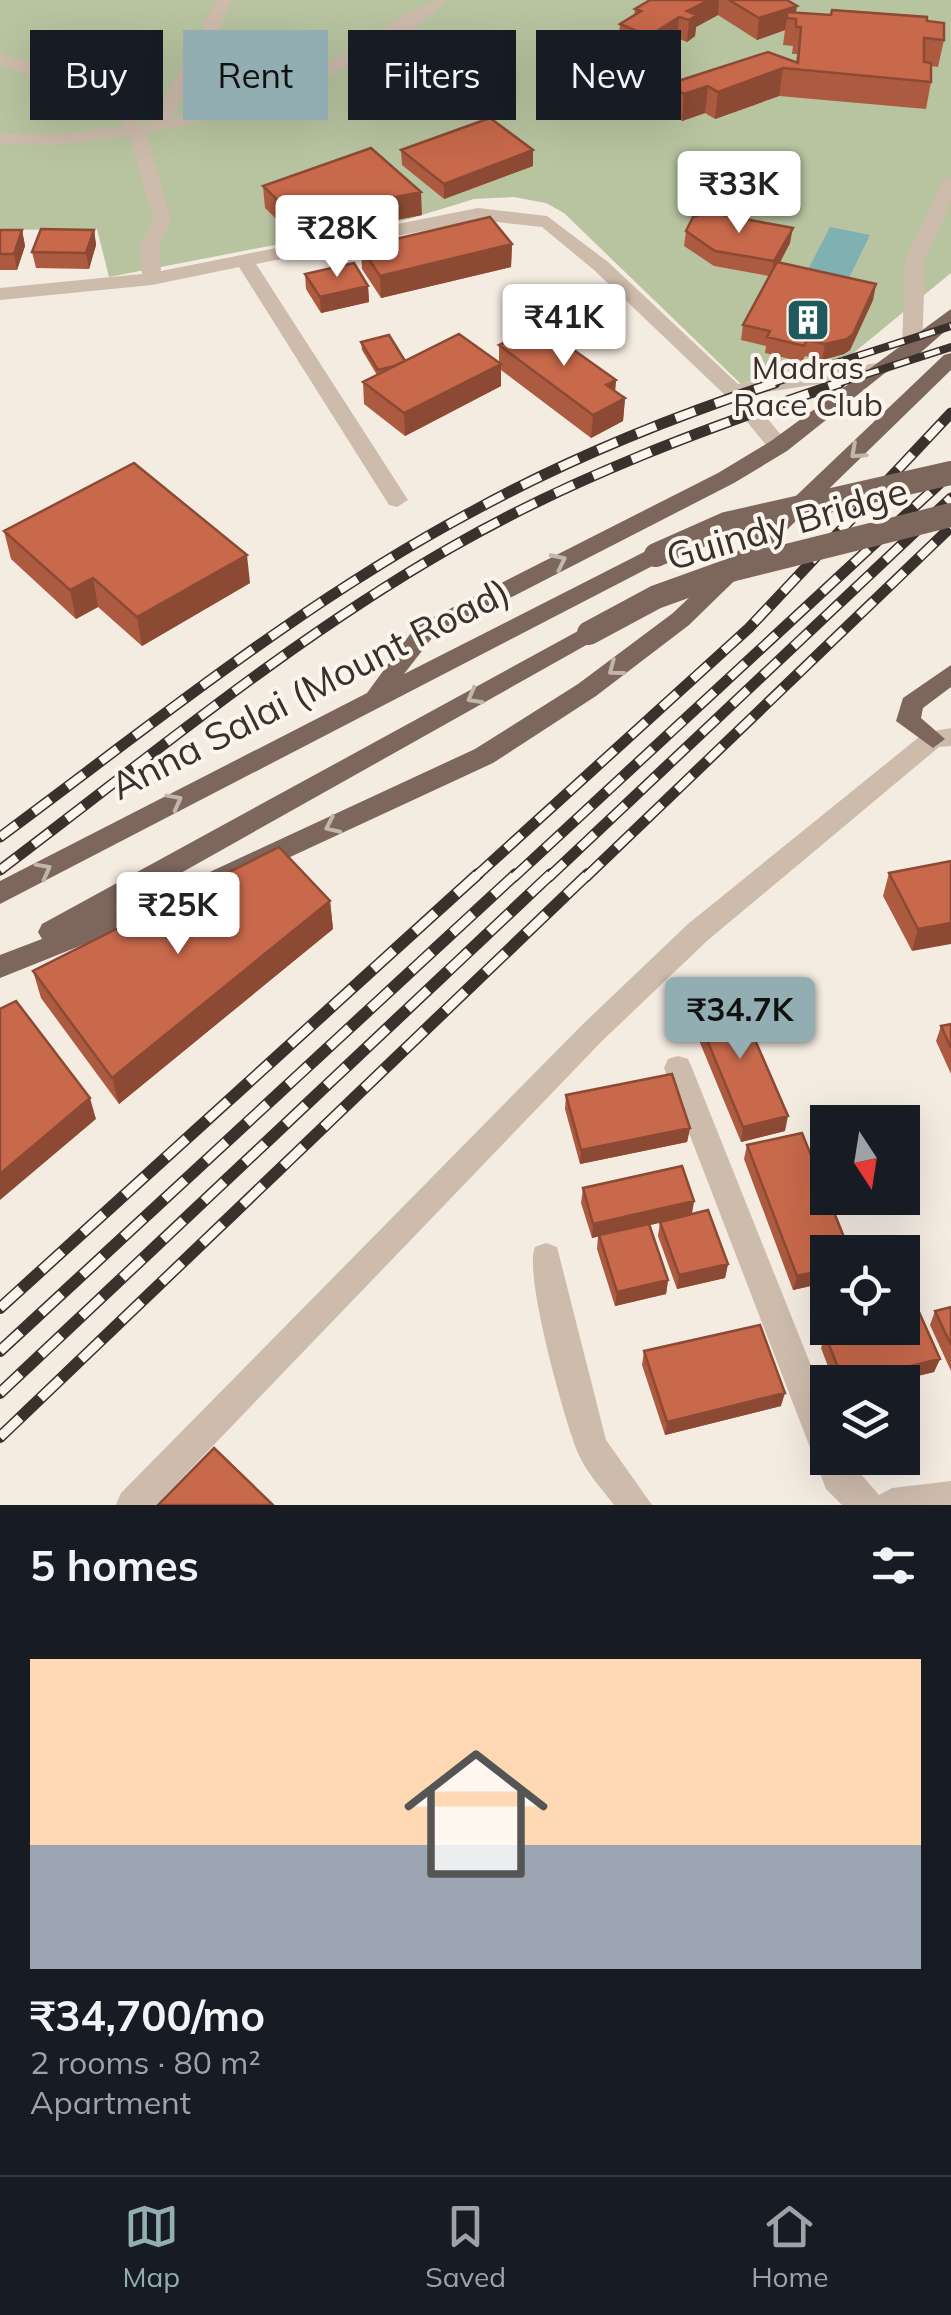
<!DOCTYPE html>
<meta charset="utf-8">
<style>
:root{--surface:#171b24;--page:#242831;--text:#f1f3f6;--muted:#9ea1a6;--line:#363941;--accent:#92aeb2}
body{margin:0;font-family:Mulish,sans-serif;background:var(--page);color:var(--text);height:100vh;display:flex;flex-direction:column;font-size:38px;white-space:nowrap}
*{box-sizing:border-box;margin:0}
p{font-size:32px;color:var(--muted)}
.icon{flex:none;width:55px;height:55px;fill:none;stroke:currentColor;stroke-width:2;stroke-linecap:round;stroke-linejoin:round}
.map{position:relative;height:1505px;overflow:hidden}
.side{display:flex;flex-direction:column;background:var(--surface);flex:1}
.side>*{flex:none}
.banner{position:absolute;left:30px;top:30px;width:892px;height:90px;display:flex;gap:20px}
.needle{width:65px;rotate:168deg}
.controls{position:absolute;left:810px;top:1105px;display:grid;gap:20px}
.controls a{display:grid;place-items:center;width:110px;height:110px;border-radius:0px;background:var(--surface);box-shadow:0 10px 40px #0002;font-size:50px}
.price{position:absolute;translate:-50% -85px;padding:0 22px;border-radius:10px;background:#fff;color:#222;font-size:32px;line-height:65px;filter:drop-shadow(0 2px 5px #0008)}
.price::after{content:'';position:absolute;left:50%;top:60px;width:30px;height:22px;margin-left:-15px;background:inherit;clip-path:polygon(0 0,100% 0,50% 100%)}
.price.current{background:var(--accent);color:#111}
ul{padding:0;list-style:none}
li{display:grid;align-content:center;gap:20px;height:530px;padding:0 30px}
li+li{border-top:2px solid var(--line)}
li span{display:grid;place-items:center;height:310px;border-radius:0px;color:#555}
li>.icon{margin-inline-start:auto}
span .icon{width:180px;height:180px;fill:#fffc;stroke-width:1}
li b{font-size:42px}
h2{display:flex;justify-content:space-between;align-items:center;height:120px;padding:0 30px;font-size:42px}
.pill{padding:0 35px;border-radius:0px;background:var(--surface);box-shadow:0 10px 40px #0002;font-size:35px;line-height:90px}
.pill.current{background:var(--accent);color:#111}
.dock{display:flex;justify-content:space-around;align-items:center;height:140px;border-top:2px solid var(--line);background:var(--surface);font-size:28px;color:var(--muted)}
.dock a{display:grid;justify-items:center;gap:5px}
.dock .current{color:var(--accent)}
.map>svg:first-child{display:block}
</style>
<div class="map">
<svg width="951" height="1505" viewBox="0 0 951 1505">
<rect width="100%" height="100%" fill="#f4ebe1"/>
<path fill="#b8c4a0" d="M 0,0 L 951,0 L 951,273 L 851,355 L 741,384 L 564,213 L 546,203 L 514,197 L 474,199 L 409,219 L 109,277 L 97,229 L 0,230 Z"/>
<path fill="#7fb0b2" d="M 830,227 L 870,235 L 844,288 L 803,279 Z"/>
<g fill="none" stroke-linecap="round" stroke-linejoin="round">
<path fill="#cdbbac" fill-rule="evenodd" d="M 217,0 L 233,0 L 172,118 C 227,102 280,84 332,60 C 366,44 413,0 447,0 C 383,67 237,116 146,133 L 171,220 L 159,246 L 161,271 L 478,208 L 547,216 L 608,262 L 738,384 L 878,363 L 888,369 L 878,375 L 748,395 L 790,446 L 779,453 L 771,451 L 726,396 L 594,270 L 542,227 L 478,220 L 256,264 L 408,500 L 397,507 L 389,505 L 239,267 L 152,285 L 0,300 L 0,288 L 142,274 L 139,246 L 153,220 L 130,136 L 55,145 L 0,144 L 0,134 L 55,134 L 125,126 C 103,90 38,79 0,65 L 0,54 C 40,65 118,87 141,124 L 152,121 Z
M 951,177 L 951,202 L 925,260 L 922,350 L 912,356 L 902,350 L 905,260 L 942,182 Z
M 951,728 L 951,746 L 939,747 L 708,940 L 602,1041 L 156,1505 L 116,1505 L 121,1493 L 582,1025 L 688,924 L 924,733 Z
M 678,1056 L 688,1059 L 692,1068 L 828,1408 L 828,1458 L 847,1458 L 879,1495 L 892,1488 L 951,1481 L 951,1505 L 842,1505 L 826,1489 L 664,1068 L 668,1059 Z
M 546,1243 L 557,1247 L 606,1440 L 652,1505 L 614,1505 C 602,1489 586,1472 578,1453 C 565,1422 523,1273 535,1247 Z"/>
<path fill="#7d675c" fill-rule="evenodd" d="M 951,309 L 951,326 L 919,354 L 885,373 L 787,451 L 734,483 L 432,638 L 404,674 L 648,550 L 664,550 L 667,555 L 664,560 L 0,904 L 0,881 L 367,693 L 416,626 L 718,473 L 771,441 Z
M 951,353 L 951,370 L 689,625 L 596,696 L 493,763 L 217,891 L 0,978 L 0,955 L 42,939 L 38,932 L 42,924 L 589,625 L 601,633 L 597,639 L 115,910 L 199,877 L 475,749 L 578,684 L 673,613 L 944,355 Z
M 951,665 L 951,687 L 923,708 L 921,718 L 945,739 L 933,748 L 896,721 L 903,698 Z"/>
<defs>
<path id="rail-far2" d="M 767,385 L 951,326
M 833,385 L 951,347"/>
<path id="rail-far1" d="M 0,837 C 154,723 305,600 475,510 C 570,458 672,417 775,383
M 0,870 C 147,759 290,640 450,548 C 573,477 706,428 840,383
M 475,877 L 749,628 L 951,413
M 514,877 L 951,473
M 549,877 L 951,498
M 586,877 L 951,527"/>
<path id="rail" d="M 0,1308 L 478,874
M 0,1351 L 516,874
M 0,1393 L 551,874
M 0,1437 L 588,874"/>
</defs>
<use href="#rail-far2" stroke="#3b302b" stroke-width="8"/>
<use href="#rail-far1" stroke="#3b302b" stroke-width="11"/>
<use href="#rail" stroke="#3b302b" stroke-width="12"/>
<use href="#rail-far2" stroke="#fbf5ee" stroke-width="5" stroke-dasharray="16" stroke-linecap="butt"/>
<use href="#rail-far1" stroke="#fbf5ee" stroke-width="8" stroke-dasharray="21" stroke-linecap="butt"/>
<use href="#rail" stroke="#fbf5ee" stroke-width="9" stroke-dasharray="28" stroke-linecap="butt"/>
<path stroke="#7d675c" stroke-width="24" d="M 656,555 L 726,524 L 951,473
M 589,633 L 656,597 L 734,569 L 951,515"/>
</g>
<path fill="#ac5a40" d="M 650,0 L 787,0 L 796,12 L 927,21 L 944,40 L 938,67 L 931,66 L 931,82 L 926,109 L 779,96 L 715,119 L 705,113 L 682,121 L 667,112 L 669,84 L 796,62 L 797,54 L 792,54 L 793,46 L 783,45 L 785,30 L 757,40 L 718,15 L 696,27 L 695,36 L 687,42 L 677,38 L 647,57 L 618,46 L 620,24 L 634,16 L 635,9 Z
M 401,150 L 533,150 L 533,166 L 444,199 L 402,165 Z
M 263,186 L 422,215 L 297,239 L 265,208 Z
M 0,230 L 22,230 L 25,246 L 17,270 L 0,270 Z
M 94,230 L 96,245 L 89,269 L 36,268 L 32,252 Z
M 686,231 L 790,243 L 780,263 L 876,284 L 873,300 L 850,350 L 844,354 L 822,360 L 805,356 L 802,362 L 765,353 L 766,346 L 741,340 L 743,325 L 769,276 L 714,266 L 684,246 Z
M 512,244 L 511,267 L 381,298 L 362,269 L 361,247 Z
M 305,274 L 368,286 L 369,302 L 321,313 L 306,289 Z
M 361,342 L 405,361 L 499,362 L 499,345 L 616,380 L 615,391 L 625,398 L 623,421 L 591,438 L 501,370 L 501,386 L 405,436 L 364,404 L 363,382 L 377,375 L 362,350 Z
M 4,531 L 250,583 L 142,646 L 98,607 L 76,619 L 11,559 Z
M 951,861 L 912,951 L 883,896 L 889,873 Z
M 330,901 L 333,929 L 119,1104 L 41,998 L 33,971 Z
M 693,1006 L 785,1131 L 741,1142 L 691,1021 Z
M 951,1024 L 951,1074 L 936,1041 L 941,1026 Z
M 566,1095 L 690,1128 L 687,1142 L 580,1164 L 565,1109 Z
M 747,1145 L 828,1252 L 828,1282 L 793,1290 L 744,1159 Z
M 583,1188 L 694,1201 L 692,1214 L 728,1264 L 725,1278 L 677,1289 L 658,1236 L 660,1222 L 650,1225 L 668,1280 L 666,1294 L 615,1306 L 597,1249 L 598,1236 L 592,1238 L 581,1203 Z
M 951,1307 L 951,1371 L 930,1325 L 935,1311 Z
M 825,1335 L 940,1359 L 934,1372 L 893,1382 L 834,1382 L 821,1348 Z
M 644,1351 L 781,1406 L 665,1435 L 642,1365 Z"/>
<path fill="#8c4a34" d="M 709,0 L 719,0 L 718,15 L 696,27 L 695,36 L 687,42 L 689,20 L 687,11 Z
M 797,6 L 795,19 L 787,18 L 785,30 L 757,40 L 759,18 Z
M 679,17 L 677,38 L 647,57 L 649,36 Z
M 783,68 L 779,96 L 715,119 L 718,92 Z
M 708,86 L 705,113 L 682,121 L 684,94 Z
M 533,150 L 533,166 L 444,199 L 444,184 Z
M 421,192 L 422,215 L 297,239 L 295,217 Z
M 793,228 L 790,243 L 771,277 L 774,261 Z
M 22,230 L 25,246 L 17,270 L 14,254 Z
M 94,230 L 96,245 L 89,269 L 86,253 Z
M 512,244 L 511,267 L 381,298 L 380,276 Z
M 876,284 L 873,300 L 850,350 L 844,354 L 822,360 L 825,344 Z
M 368,286 L 369,302 L 321,313 L 320,297 Z
M 501,364 L 501,386 L 405,436 L 404,413 Z
M 616,380 L 614,403 L 606,385 Z
M 625,398 L 623,421 L 591,438 L 593,415 Z
M 247,555 L 250,583 L 142,646 L 137,617 Z
M 93,578 L 98,607 L 76,619 L 70,590 Z
M 330,901 L 333,929 L 119,1104 L 112,1078 Z
M 951,923 L 951,944 L 912,951 L 918,929 Z
M 90,1098 L 96,1119 L 0,1200 L 0,1174 Z
M 788,1116 L 785,1131 L 741,1142 L 743,1127 Z
M 690,1128 L 687,1142 L 580,1164 L 581,1150 Z
M 694,1201 L 691,1216 L 592,1238 L 593,1224 Z
M 728,1264 L 725,1278 L 677,1289 L 679,1275 Z
M 828,1269 L 828,1282 L 793,1290 L 797,1276 Z
M 668,1280 L 666,1294 L 615,1306 L 617,1292 Z
M 940,1359 L 934,1372 L 893,1382 L 846,1382 Z
M 785,1393 L 781,1406 L 665,1435 L 667,1422 Z"/>
<path fill="#c8694b" stroke="#8c4a34" stroke-width="2.5" d="M 650,0 L 709,0 L 687,11 L 697,15 L 689,20 L 679,17 L 649,36 L 620,24 L 641,11 L 635,9 Z
M 729,0 L 787,0 L 797,6 L 759,18 Z
M 832,10 L 927,17 L 927,21 L 944,23 L 944,40 L 924,38 L 924,62 L 931,63 L 931,82 L 783,68 L 718,92 L 708,86 L 684,94 L 669,84 L 768,52 L 798,63 L 801,27 L 796,27 L 796,19 L 787,18 L 787,12 L 831,15 Z
M 490,118 L 533,150 L 444,184 L 401,150 Z
M 371,148 L 421,192 L 295,217 L 263,186 Z
M 707,212 L 793,228 L 774,261 L 715,251 L 686,231 L 693,217 Z
M 490,217 L 512,244 L 380,276 L 361,247 Z
M 41,229 L 94,230 L 86,253 L 32,252 Z
M 0,230 L 22,230 L 14,254 L 0,254 Z
M 777,262 L 876,284 L 853,334 L 847,339 L 825,344 L 807,340 L 804,346 L 767,337 L 770,331 L 743,325 Z
M 354,263 L 368,286 L 320,297 L 305,274 Z
M 540,326 L 616,380 L 606,385 L 625,398 L 593,415 L 499,345 Z
M 459,334 L 501,364 L 404,413 L 363,382 Z
M 389,335 L 405,361 L 394,366 L 378,370 L 361,342 Z
M 134,463 L 247,555 L 137,617 L 93,578 L 70,590 L 4,531 Z
M 279,847 L 330,901 L 112,1078 L 33,971 Z
M 951,861 L 951,923 L 918,929 L 889,873 Z
M 736,996 L 788,1116 L 743,1127 L 693,1006 Z
M 16,1001 L 90,1098 L 0,1174 L 0,1009 Z
M 951,1024 L 951,1048 L 941,1026 Z
M 672,1074 L 690,1128 L 581,1150 L 566,1095 Z
M 802,1133 L 850,1252 L 828,1252 L 828,1269 L 797,1276 L 747,1145 Z
M 682,1166 L 694,1201 L 593,1224 L 583,1188 Z
M 708,1210 L 728,1264 L 679,1275 L 660,1222 Z
M 649,1224 L 668,1280 L 617,1292 L 599,1235 Z
M 951,1307 L 951,1345 L 935,1311 Z
M 919,1312 L 940,1359 L 844,1382 L 825,1335 L 855,1328 L 902,1328 L 902,1316 Z
M 760,1325 L 785,1393 L 667,1422 L 644,1351 Z
M 214,1448 L 273,1505 L 158,1505 Z"/>
<defs><path id="oneway-chevron" d="M-2-3.5L2.5 0L-2 3.5" fill="none" stroke-width="1.6" stroke-linecap="round" stroke-linejoin="round" transform="scale(2.5)"/></defs>
<g stroke="#c2b5ac">
<use href="#oneway-chevron" transform="translate(857 452) rotate(138)"/>
<use href="#oneway-chevron" transform="translate(559 561) rotate(-26)"/>
<use href="#oneway-chevron" transform="translate(615 669) rotate(143)"/>
<use href="#oneway-chevron" transform="translate(474 697) rotate(151)"/>
<use href="#oneway-chevron" transform="translate(175 801) rotate(-28)"/>
<use href="#oneway-chevron" transform="translate(332 826) rotate(155)"/>
<use href="#oneway-chevron" transform="translate(44 870) rotate(-28)"/>
</g>
<defs>
<symbol id="building-square" viewBox="-11 -11 22 22"><rect x="-9" y="-9" width="18" height="18" rx="4" fill="#1f5a5e" stroke="#fbf5ee"/><path d="M-4-6H4V6H1V3H-1V6H-4ZM-2.5-4.3h1.7v1.8h-1.7ZM.8-4.3h1.7v1.8H.8ZM-2.5-1h1.7V.8h-1.7ZM.8-1h1.7V.8H.8Z" fill="#fff"/></symbol>
</defs>
<g fill-rule="evenodd">
<use href="#building-square" x="783" y="295" width="50" height="50"/>
</g>
<g text-anchor="middle" stroke-width="8" stroke-linejoin="round" paint-order="stroke">
<g font-size="32" fill="#3b302b" stroke="#fbf5ee">
<text x="808" y="379">Madras<tspan x="808" dy="37">Race Club</tspan></text>
</g>
<g font-size="38" fill="#3b302b" stroke="#fbf5ee">
<text transform="translate(787 524) rotate(-16)" y="13">Guindy Bridge</text>
<text transform="translate(310 689) rotate(-27)" y="13">Anna Salai (Mount Road)</text>
</g>
</g>
</svg>
<div class="controls">
<a><svg class="needle" viewBox="-14 -14 28 28"><path d="M0-13l5 13h-10z" fill="#e53935"/><path d="M0 13l5-13h-10z" fill="#9ea1a6"/></svg></a>
<a><svg class="icon" aria-label="locate" viewBox="0 0 24 24"><circle cx="12" cy="12" r="6"/><path d="M12 2v4M12 18v4M2 12h4M18 12h4"/></svg></a>
<a><svg class="icon" aria-label="layers" viewBox="0 0 24 24"><path d="M12 4l9 5-9 5-9-5zM3 14l9 5 9-5"/></svg></a>
</div>
<b class="price" style="left:739px;top:236px">₹33K</b>
<b class="price" style="left:337px;top:280px">₹28K</b>
<b class="price" style="left:564px;top:369px">₹41K</b>
<b class="price" style="left:178px;top:957px">₹25K</b>
<b class="price current" style="left:740px;top:1062px">₹34.7K</b>
<div class="banner">
<a class="pill">Buy</a>
<a class="pill current">Rent</a>
<a class="pill">Filters</a>
<a class="pill">New</a>
</div>
</div>
<section class="side">
<h2>5 homes<svg class="icon" aria-label="filters" viewBox="0 0 24 24"><path d="M4 7h16M4 17h16"/><circle cx="9" cy="7" r="2"/><circle cx="15" cy="17" r="2"/></svg></h2>
<ul>
<li><span style="background:linear-gradient(#ffd9b3 60%,#9aa5b1 0)"><svg class="icon" aria-label="home" viewBox="0 0 24 24"><path d="M3 11l9-7 9 7M6 9v11h12V9"/></svg></span><div><b>₹34,700/mo</b><p>2 rooms · 80 m²</p><p>Apartment</p></div></li>
</ul>
</section>
<nav class="dock">
<a class="current"><svg class="icon" aria-label="map" viewBox="0 0 24 24"><path d="M3 6l6-2 6 2 6-2v14l-6 2-6-2-6 2zM9 4v14M15 6v14"/></svg>Map</a>
<a><svg class="icon" aria-label="saved" viewBox="0 0 24 24"><path d="M7 4h10v16l-5-4-5 4z"/></svg>Saved</a>
<a><svg class="icon" aria-label="home" viewBox="0 0 24 24"><path d="M3 11l9-7 9 7M6 9v11h12V9"/></svg>Home</a>
</nav>
